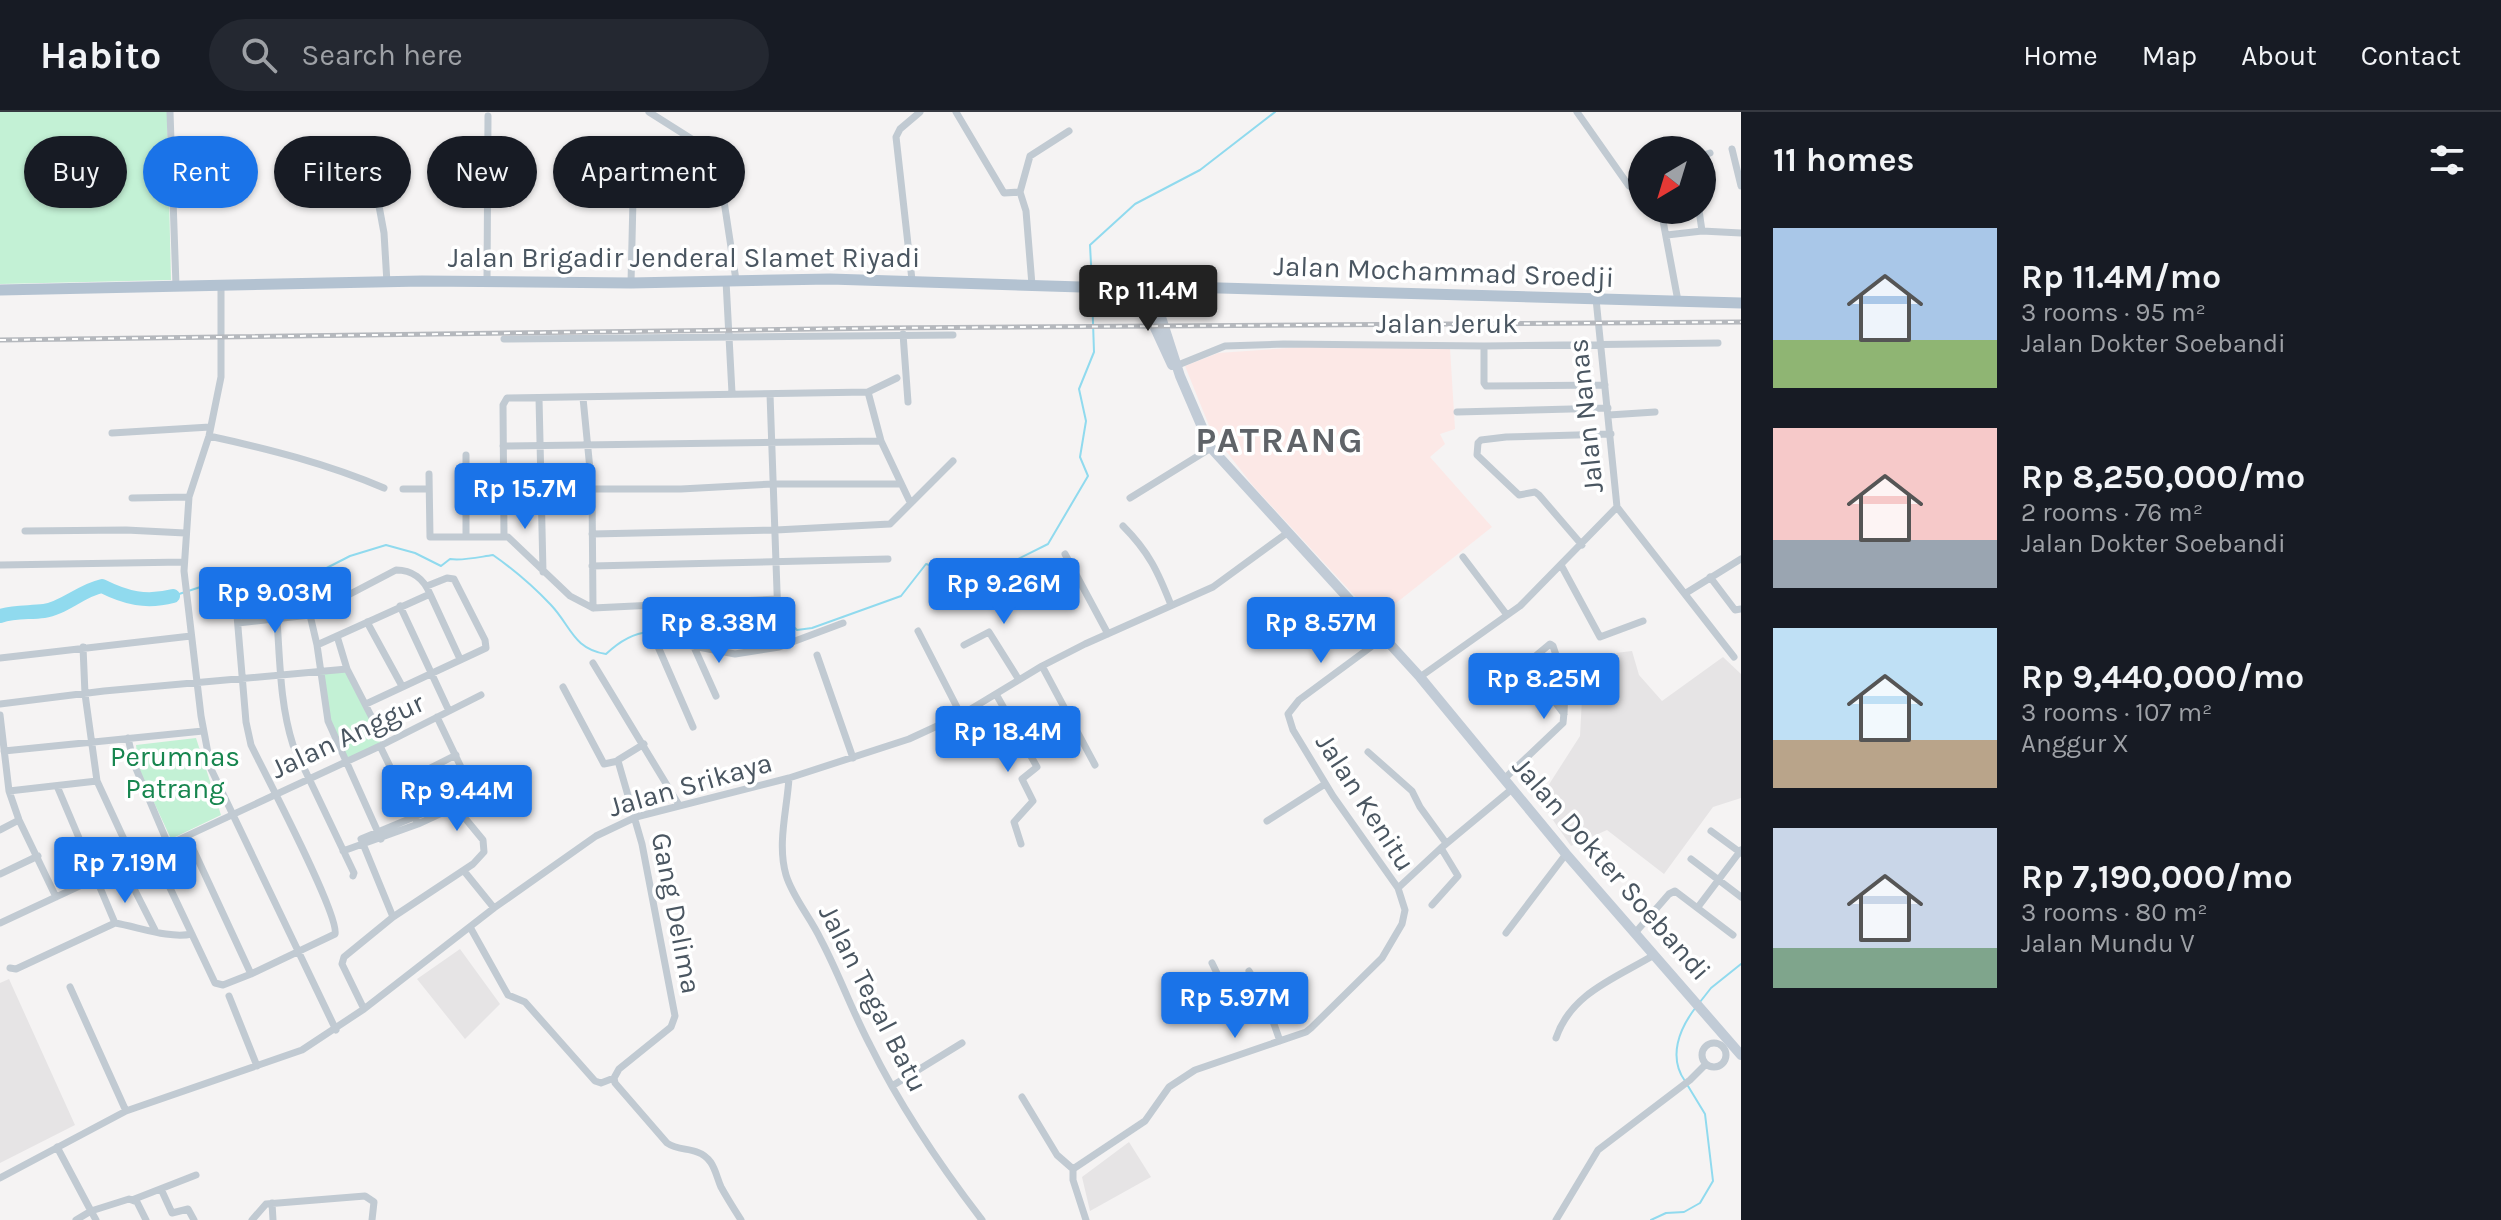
<!DOCTYPE html>
<meta charset="utf-8">
<style>
:root{--surface:#171b24;--page:#242831;--text:#f1f3f6;--muted:#9ea1a6;--line:#363941;--accent:#1a73e8}
body{margin:0;font-family:Karla,sans-serif;background:var(--page);color:var(--text);height:100vh;display:flex;flex-direction:column;font-size:30px;white-space:nowrap}
*{box-sizing:border-box;margin:0}
p{font-size:26px;color:var(--muted)}
.icon{flex:none;width:44px;height:44px;fill:none;stroke:currentColor;stroke-width:2;stroke-linecap:round;stroke-linejoin:round}
.map{position:relative;flex:1;overflow:hidden}
.side{display:flex;flex-direction:column;background:var(--surface);width:760px}
.side>*{flex:none}
.guide{position:absolute;left:24px;top:24px;width:760px;height:72px;display:flex;gap:16px}
.needle{width:52px;rotate:218deg}
.tools{position:absolute;left:1628px;top:24px;display:grid;gap:16px}
.tools a{display:grid;place-items:center;width:88px;height:88px;border-radius:50%;background:var(--surface);box-shadow:0 2px 6px #0004;font-size:40px}
.price{position:absolute;translate:-50% -68px;padding:0 18px;border-radius:8px;background:var(--accent);color:#fff;font-size:26px;line-height:52px;filter:drop-shadow(0 2px 4px #0008)}
.price::after{content:'';position:absolute;left:50%;top:48px;width:24px;height:18px;margin-left:-12px;background:inherit;clip-path:polygon(0 0,100% 0,50% 100%)}
.price.on{background:#222;color:#fff}
ul{padding:0;list-style:none}
li{display:flex;align-items:center;gap:24px;height:200px;padding:0 32px}
li span{display:grid;place-items:center;flex:none;width:224px;height:160px;border-radius:0px;color:#555}
li>.icon{margin-inline-start:auto}
span .icon{width:96px;height:96px;fill:#fffc;stroke-width:1}
li b{font-size:34px}
h2{display:flex;justify-content:space-between;align-items:center;height:96px;padding:0 32px;font-size:34px}
.chip{padding:0 28px;border-radius:36px;background:var(--surface);box-shadow:0 2px 6px #0004;font-size:28px;line-height:72px}
.chip.on{background:var(--accent);color:#fff}
header{display:flex;align-items:center;gap:48px;box-sizing:border-box;height:112px;padding:0 40px;background:var(--surface);border-bottom:2px solid var(--line)}
header strong{font-size:38px}
nav{display:flex;gap:44px;margin-inline-start:auto;font-size:28px}
.search{width:560px;height:72px;background:var(--page);display:flex;align-items:center;gap:20px;box-sizing:border-box;padding:0 28px;border-radius:44px;color:var(--muted);font-size:30px}
main{display:flex;flex:1;min-height:0}
.map>svg:first-child{display:block}
</style>
<header>
<strong>Habito</strong>
<div class="search"><svg class="icon" aria-label="search" viewBox="0 0 24 24"><circle cx="10" cy="10" r="6"/><path d="M15 15l6 6"/></svg>Search here</div>
<nav><a>Home</a><a>Map</a><a>About</a><a>Contact</a></nav>
</header>
<main>
<div class="map">
<svg width="1741" height="1108" viewBox="0 0 1741 1108">
<rect width="100%" height="100%" fill="#f5f3f3"/>
<path fill="#e6e4e5" d="M 1632,539 L 1639,563 L 1662,589 L 1723,545 L 1741,562 L 1741,686 L 1713,695 L 1664,762 L 1607,718 L 1571,734 L 1539,688 L 1580,624 L 1583,568 L 1599,543 Z
M 460,837 L 500,892 L 465,927 L 417,867 Z
M 9,867 L 75,1013 L 0,1051 L 0,871 Z
M 1129,1030 L 1151,1065 L 1090,1099 L 1082,1065 Z"/>
<path fill="#fce8e6" d="M 1303,235 L 1450,236 L 1455,317 L 1440,322 L 1445,332 L 1430,345 L 1492,415 L 1376,507 L 1254,375 L 1212,321 L 1185,254 L 1218,241 Z"/>
<path fill="#c3f1d5" d="M 0,0 L 167,0 L 171,168 L 0,172 Z
M 348,558 L 385,630 L 345,649 L 328,608 L 320,559 Z
M 196,626 L 221,703 L 171,727 L 139,658 L 136,633 Z"/>
<g fill="none" stroke-linecap="round" stroke-linejoin="round">
<path stroke="#90daee" stroke-width="2" d="M 1092,171 L 1090,133 L 1135,92 L 1200,58 L 1275,0
M 173,484 L 243,461 L 251,466 L 299,467 L 311,464 L 350,444 L 386,433 L 415,441 L 441,454 L 450,447 C 463,449 479,445 493,443 C 513,457 534,475 551,493 C 571,514 573,537 606,542 C 650,500 676,529 725,536 C 733,537 763,529 774,527
M 781,525 L 791,522 L 795,516 L 797,518 L 812,516 L 901,484 L 926,452 L 978,467 L 1048,432 L 1088,364 L 1080,345 L 1086,309 L 1079,277 L 1094,240 L 1092,181
M 1700,890 L 1711,876 L 1741,852
M 1685,969 C 1668,945 1679,917 1696,895
M 1651,1108 L 1666,1101 L 1684,1100 L 1700,1091 L 1713,1069 L 1705,1002 L 1688,974"/>
<path stroke="#90daee" stroke-width="14" d="M 0,504 C 15,499 29,501 44,499 C 62,497 82,478 102,474 C 126,486 146,491 173,484"/>
<path stroke="#c1cad2" stroke-width="7" d="M 170,0 L 176,174
M 649,0 L 717,43 L 736,168
M 956,0 L 1004,81 L 1020,80
M 1577,0 L 1629,74 L 1642,81
M 1732,37 L 1741,74
M 1702,44 L 1710,41
M 377,83 L 384,121 L 387,171
M 1661,98 L 1678,189
M 1699,98 L 1702,119
M 1667,123 L 1702,119 L 1741,121
M 912,168 L 896,25 L 900,17 L 920,0
M 726,169 L 732,281
M 487,170 L 488,4
M 631,171 L 634,45
M 1032,173 L 1026,99 L 1020,80 L 1030,44 L 1069,19
M 221,174 L 221,265 L 209,324 L 189,385 L 184,459 L 201,604 L 211,657 L 336,918
M 903,222 L 908,290
M 504,227 L 953,223
M 1484,234 L 1484,271 L 1486,274 L 1605,273
M 1178,253 L 1225,234 L 1284,232 L 1484,234 L 1718,231
M 868,280 L 881,329 L 910,390
M 770,282 L 779,535
M 539,286 L 543,460
M 583,286 L 592,378 L 593,496 L 777,487
M 1457,300 L 1608,296
M 1609,303 L 1655,300
M 112,321 L 210,315
M 209,324 C 269,337 328,352 384,376
M 503,334 L 881,329
M 429,362 L 430,425 L 508,425 L 570,484 L 593,496
M 403,377 L 429,377
M 503,377 L 681,377 L 773,372 L 899,372
M 132,386 L 189,385
M 1130,386 L 1211,336
M 1617,395 L 1734,545
M 1123,414 C 1149,440 1158,460 1171,493
M 25,419 L 126,418 L 185,421
M 592,422 L 776,418 L 890,412 L 953,349
M 466,424 L 466,343
M 504,424 L 503,293 L 507,286 L 868,280 L 897,266
M 1582,433 L 1539,383 L 1535,380 L 1519,383 L 1477,343 L 1478,331 L 1481,328 L 1506,325 L 1611,322
M 1065,442 L 1108,522
M 1463,445 L 1507,503
M 1,453 L 184,450
M 1561,453 L 1600,525 L 1643,509
M 592,454 L 888,447
M 1710,465 L 1735,498 L 1741,497
M 1686,481 L 1741,447
M 400,494 L 449,599
M 310,503 L 317,533 L 328,609 L 381,727
M 277,508 C 280,550 280,592 293,633 L 354,761 L 353,764
M 367,510 L 402,574
M 238,511 L 310,503 L 396,458 C 412,458 424,467 430,482
M 918,519 L 961,603
M 337,524 L 347,557
M 317,533 L 430,482 L 460,547
M 964,533 L 989,520 L 1019,568
M 83,535 L 85,582 L 97,669 L 134,749
M 694,535 L 716,584
M 817,543 L 853,646
M 0,546 L 191,524
M 593,551 L 679,693
M 1042,554 L 1095,653
M 1420,565 L 1520,494 L 1617,395 L 1596,187
M 563,575 L 604,652 L 618,649 L 642,732 L 675,904 L 671,915 L 619,957 L 614,966 L 615,971 L 667,1031 C 677,1038 687,1036 697,1040 C 714,1046 715,1061 721,1075 C 727,1086 734,1097 741,1108
M 996,582 L 1037,655 L 1022,667 L 1033,689 L 1014,710 L 1021,732
M 0,592 L 104,579 L 347,557 L 385,631
M 366,592 L 486,536 L 485,528 L 454,467 L 447,466 L 427,474
M 0,603 L 9,679 L 19,708 L 56,785
M 693,615 L 656,530 L 661,528 L 735,542 L 779,535 L 843,511
M 128,626 L 134,652 L 168,732
M 380,634 L 417,710
M 4,639 L 203,619
M 1368,640 L 1412,679 L 1420,695 L 1446,731
M 618,648 L 644,632
M 789,666 C 787,698 777,732 786,763 C 793,786 811,806 821,828 C 839,862 852,899 870,933 C 901,996 939,1052 982,1108
M 1504,667 L 1563,611 C 1567,580 1563,563 1553,534 L 1550,532 L 1526,552 L 1564,602
M 399,672 L 456,643
M 9,679 L 97,669
M 1267,709 L 1325,672
M 0,718 L 19,708
M 1711,719 L 1741,741
M 187,724 L 251,862 L 335,822 C 340,804 264,660 251,633 L 246,610 L 235,480
M 343,739 L 418,712 L 472,687 L 470,674 L 437,605
M 153,740 L 215,871 L 223,873 L 251,862
M 1691,747 L 1741,785
M 123,755 L 155,818
M 464,759 L 494,796
M 0,762 L 38,744
M 1398,776 L 1441,736 L 1512,677
M 1432,793 L 1458,764 L 1441,736
M 1698,795 L 1741,738
M 393,805 L 361,727 L 472,681
M 0,811 L 380,634 L 481,583
M 115,811 C 139,815 169,827 192,822
M 470,815 L 508,883 L 525,890 L 595,969 L 601,971 L 614,966
M 1506,821 L 1566,742
M 1635,821 L 1669,782 L 1675,779 L 1733,823
M 1212,851 L 1231,890 L 1261,880
M 10,856 L 16,857 L 115,811 L 57,674
M 1249,859 L 1264,884 L 1280,929
M 70,875 L 126,999
M 229,884 L 257,954
M 364,897 L 342,852 L 344,845 L 393,805 L 473,752 L 484,740 L 483,728 L 455,694
M 1556,926 C 1571,881 1616,866 1654,843
M1702 943a12 12 0 1 1 24 0a12 12 0 1 1-24 0Z
M 892,974 L 962,931
M 1022,985 L 1057,1043 L 1073,1057
M 57,1035 L 91,1099 L 129,1087 L 137,1090 L 146,1108
M 1073,1057 L 1145,1009 L 1169,975 L 1195,958 L 1306,920 L 1311,916 L 1382,846 L 1402,812 L 1405,798 L 1398,776 L 1333,684 L 1293,618 L 1288,602 L 1299,588 L 1383,526
M 1073,1057 L 1073,1068 L 1086,1108
M 0,1066 L 126,999 L 302,938 L 364,897 L 494,796 L 596,724 L 636,705 L 789,666 L 909,627 L 961,603 L 1042,554 L 1085,532 L 1213,475 L 1287,421
M 161,1077 L 172,1101 L 188,1097 L 194,1108
M 132,1088 L 196,1063
M 272,1091 L 273,1108
M 76,1108 L 91,1099 L 96,1108
M 252,1108 L 266,1092 L 365,1084 L 374,1090 L 372,1108
M 1556,1108 L 1598,1038 L 1690,968 L 1706,952"/>
<path stroke="#c1cbd6" stroke-width="10" d="M 1137,177 L 1172,253
M 1152,177 L 1180,264 L 1211,336 L 1420,565 L 1566,742 L 1741,943"/>
<path stroke="#b3c2d1" stroke-width="11" d="M 0,178 L 422,169 L 631,171 L 830,167 L 1146,177 L 1186,175 L 1741,191"/>
<defs>
<path id="rail" d="M 0,228 L 886,216 L 1741,210"/>
</defs>
<use href="#rail" stroke="#b5b8bd" stroke-width="5"/>
<use href="#rail" stroke="#fff" stroke-width="2" stroke-dasharray="6" stroke-linecap="butt"/>
</g>
<g text-anchor="middle" stroke-width="7" stroke-linejoin="round" paint-order="stroke">
<g font-size="28" fill="#4a5661" stroke="#fff">
<text x="684" y="155">Jalan Brigadir Jenderal Slamet Riyadi</text>
<text transform="translate(1444 159) rotate(2)" y="10">Jalan Mochammad Sroedji</text>
<text x="1447" y="221">Jalan Jeruk</text>
<text transform="translate(1585 304) rotate(-96)" y="10">Jalan Nanas</text>
<text transform="translate(347 623) rotate(-25)" y="10">Jalan Anggur</text>
<text transform="translate(690 672) rotate(-16)" y="10">Jalan Srikaya</text>
<text transform="translate(1366 690) rotate(57)" y="10">Jalan Kenitu</text>
<text transform="translate(1612 756) rotate(49)" y="10">Jalan Dokter Soebandi</text>
<text transform="translate(677 801) rotate(79)" y="10">Gang Delima</text>
<text transform="translate(874 886) rotate(63)" y="10">Jalan Tegal Batu</text>
</g>
<g font-size="28" fill="#17864f" stroke="#fff">
<text x="175" y="654">Perumnas<tspan x="175" dy="32">Patrang</tspan></text>
</g>
<g font-size="36" font-weight="bold" letter-spacing="2" fill="#5f6368" stroke="#fff">
<text x="1280" y="340">PATRANG</text>
</g>
</g>
</svg>
<div class="tools">
<a><svg class="needle" viewBox="-14 -14 28 28"><path d="M0-13l5 13h-10z" fill="#e53935"/><path d="M0 13l5-13h-10z" fill="#9ea1a6"/></svg></a>
</div>
<b class="price on" style="left:1148px;top:221px">Rp 11.4M</b>
<b class="price" style="left:525px;top:419px">Rp 15.7M</b>
<b class="price" style="left:1004px;top:514px">Rp 9.26M</b>
<b class="price" style="left:275px;top:523px">Rp 9.03M</b>
<b class="price" style="left:719px;top:553px">Rp 8.38M</b>
<b class="price" style="left:1321px;top:553px">Rp 8.57M</b>
<b class="price" style="left:1544px;top:609px">Rp 8.25M</b>
<b class="price" style="left:1008px;top:662px">Rp 18.4M</b>
<b class="price" style="left:457px;top:721px">Rp 9.44M</b>
<b class="price" style="left:125px;top:793px">Rp 7.19M</b>
<b class="price" style="left:1235px;top:928px">Rp 5.97M</b>
<div class="guide">
<a class="chip">Buy</a>
<a class="chip on">Rent</a>
<a class="chip">Filters</a>
<a class="chip">New</a>
<a class="chip">Apartment</a>
</div>
</div>
<section class="side">
<h2>11 homes<svg class="icon" aria-label="filters" viewBox="0 0 24 24"><path d="M4 7h16M4 17h16"/><circle cx="9" cy="7" r="2"/><circle cx="15" cy="17" r="2"/></svg></h2>
<ul>
<li><span style="background:linear-gradient(#a9c7e8 70%,#8fb573 0)"><svg class="icon" aria-label="home" viewBox="0 0 24 24"><path d="M3 11l9-7 9 7M6 9v11h12V9"/></svg></span><div><b>Rp 11.4M/mo</b><p>3 rooms · 95 m²</p><p>Jalan Dokter Soebandi</p></div></li>
<li><span style="background:linear-gradient(#f6c9c9 70%,#9aa5b1 0)"><svg class="icon" aria-label="home" viewBox="0 0 24 24"><path d="M3 11l9-7 9 7M6 9v11h12V9"/></svg></span><div><b>Rp 8,250,000/mo</b><p>2 rooms · 76 m²</p><p>Jalan Dokter Soebandi</p></div></li>
<li><span style="background:linear-gradient(#bfe0f5 70%,#b9a48a 0)"><svg class="icon" aria-label="home" viewBox="0 0 24 24"><path d="M3 11l9-7 9 7M6 9v11h12V9"/></svg></span><div><b>Rp 9,440,000/mo</b><p>3 rooms · 107 m²</p><p>Anggur X</p></div></li>
<li><span style="background:linear-gradient(#c9d6e8 75%,#7fa58c 0)"><svg class="icon" aria-label="home" viewBox="0 0 24 24"><path d="M3 11l9-7 9 7M6 9v11h12V9"/></svg></span><div><b>Rp 7,190,000/mo</b><p>3 rooms · 80 m²</p><p>Jalan Mundu V</p></div></li>
</ul>
</section>
</main>
